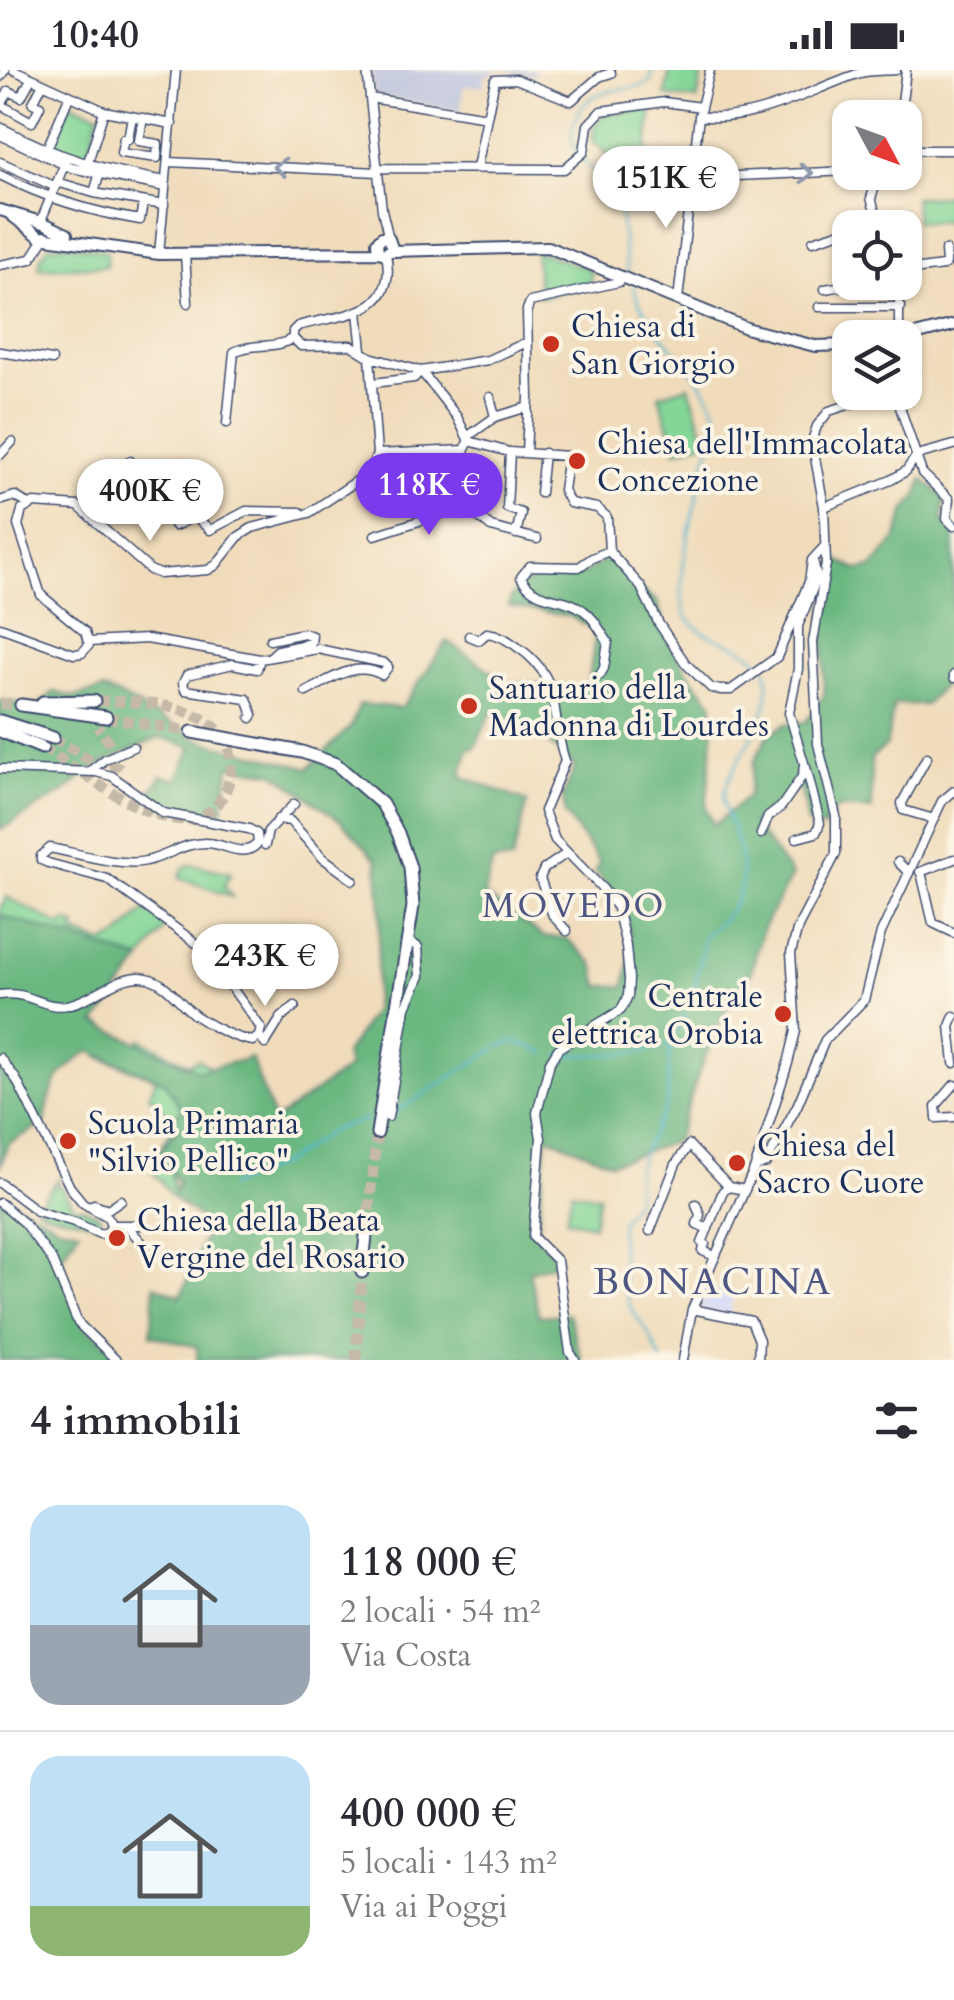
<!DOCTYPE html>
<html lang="it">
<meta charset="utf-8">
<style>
:root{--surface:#fff;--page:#f2f2f3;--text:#2b2b33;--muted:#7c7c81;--line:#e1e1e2;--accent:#7c3aed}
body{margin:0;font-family:Cardo,serif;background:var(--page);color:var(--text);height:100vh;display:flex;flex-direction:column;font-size:38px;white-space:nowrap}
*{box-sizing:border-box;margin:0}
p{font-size:32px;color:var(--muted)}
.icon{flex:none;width:55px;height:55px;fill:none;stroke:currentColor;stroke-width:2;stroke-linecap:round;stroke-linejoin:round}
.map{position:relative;height:1290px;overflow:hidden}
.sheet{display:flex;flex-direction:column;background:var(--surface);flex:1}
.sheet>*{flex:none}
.needle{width:65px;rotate:131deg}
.fabs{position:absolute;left:832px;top:30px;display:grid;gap:20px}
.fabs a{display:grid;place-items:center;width:90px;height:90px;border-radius:20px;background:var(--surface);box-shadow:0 2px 8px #0004;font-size:50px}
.price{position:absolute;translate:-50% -85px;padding:0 22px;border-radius:35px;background:#fff;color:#222;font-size:32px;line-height:65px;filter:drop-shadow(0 2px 5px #0008)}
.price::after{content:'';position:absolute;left:50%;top:60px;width:30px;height:22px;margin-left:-15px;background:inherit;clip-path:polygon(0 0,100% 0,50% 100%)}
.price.selected{background:var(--accent);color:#fff}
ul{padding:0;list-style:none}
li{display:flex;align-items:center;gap:30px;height:250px;padding:0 30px}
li+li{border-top:2px solid var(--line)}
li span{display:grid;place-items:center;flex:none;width:280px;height:200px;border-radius:30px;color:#555}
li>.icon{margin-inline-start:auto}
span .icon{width:120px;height:120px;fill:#fffc;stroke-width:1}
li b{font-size:42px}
h2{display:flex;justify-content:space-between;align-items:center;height:120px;padding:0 30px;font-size:42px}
.status{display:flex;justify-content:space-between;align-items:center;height:70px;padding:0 50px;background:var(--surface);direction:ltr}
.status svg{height:28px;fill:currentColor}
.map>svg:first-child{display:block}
</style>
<div class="status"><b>10:40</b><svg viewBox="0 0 49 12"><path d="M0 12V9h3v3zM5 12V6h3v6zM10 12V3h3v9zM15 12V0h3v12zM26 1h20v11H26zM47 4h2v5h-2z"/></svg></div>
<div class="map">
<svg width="954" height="1290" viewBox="0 0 954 1290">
<rect width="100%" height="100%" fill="#fcf5e5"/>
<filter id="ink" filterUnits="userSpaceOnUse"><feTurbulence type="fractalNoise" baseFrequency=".01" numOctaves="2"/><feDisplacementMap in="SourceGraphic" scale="20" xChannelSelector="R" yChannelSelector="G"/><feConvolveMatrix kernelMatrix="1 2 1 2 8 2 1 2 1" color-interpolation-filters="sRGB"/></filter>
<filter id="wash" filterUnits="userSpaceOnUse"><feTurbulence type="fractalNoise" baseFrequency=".0048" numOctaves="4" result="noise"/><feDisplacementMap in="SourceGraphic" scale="40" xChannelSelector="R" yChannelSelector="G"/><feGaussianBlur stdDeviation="2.25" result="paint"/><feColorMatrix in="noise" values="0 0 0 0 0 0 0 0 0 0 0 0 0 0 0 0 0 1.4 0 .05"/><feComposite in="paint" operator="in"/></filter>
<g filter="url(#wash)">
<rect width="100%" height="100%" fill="#f0dcbb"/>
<path fill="#d3d9f9" d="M 705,1220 L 733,1225 L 730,1244 L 701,1240 Z"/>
<path fill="#bcc3de" d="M 372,0 L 536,0 L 535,6 L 499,0 L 484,8 L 484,16 L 463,16 L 461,41 L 374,25 Z"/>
<path fill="#84d697" stroke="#50827a" stroke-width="2.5" d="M 670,0 L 703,0 L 697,30 L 665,26 Z
M 69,32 L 99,44 L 86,90 L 53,77 Z
M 652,38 L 645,97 L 626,99 L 592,71 L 594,57 L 604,45 Z
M 954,125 L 954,151 L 916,152 L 914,128 Z
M 68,174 L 107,181 L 106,196 L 39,198 L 41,187 L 49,176 Z
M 535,181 L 591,200 L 590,215 L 539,227 Z
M 689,316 L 706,371 L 676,381 L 659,325 Z
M 191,794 L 231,803 L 224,816 L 232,827 L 180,808 L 183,798 Z
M 7,827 L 62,856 L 66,851 L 76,856 L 73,862 L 104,874 L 120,865 L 146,839 L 167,855 L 131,905 L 0,896 L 0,838 Z
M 102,956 L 138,974 L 141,969 L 189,994 L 198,989 L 220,1004 L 171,1107 L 175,1125 L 171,1126 L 162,1112 L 151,1102 L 155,1093 L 153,1091 L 174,1056 L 158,1032 L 149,1026 L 156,1008 L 101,988 L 76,968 Z
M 61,1106 L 57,1113 L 76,1139 L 81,1137 L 99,1145 L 103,1154 L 48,1143 L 36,1137 Z
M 572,1121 L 599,1126 L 593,1155 L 566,1149 Z"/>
<path fill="#6bb780" stroke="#43736f" stroke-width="2.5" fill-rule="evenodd" d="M 923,409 L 945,428 L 943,450 L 954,459 L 954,603 L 925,635 L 894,634 L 886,676 L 871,688 L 872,740 L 839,738 L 827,746 L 824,758 L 807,754 L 801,717 L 752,753 L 792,805 L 763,858 L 751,902 L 724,942 L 700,999 L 676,1071 L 612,1093 L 547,1066 L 537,1165 L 560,1192 L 529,1201 L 539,1246 L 568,1244 L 582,1290 L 197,1290 L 197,1277 L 151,1265 L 155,1215 L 181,1226 L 209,1155 L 173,1128 L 178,1112 L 159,1083 L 178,1058 L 172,1050 L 182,1039 L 164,1011 L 90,981 C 57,1002 50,1015 45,1053 L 8,1074 L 0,1098 L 0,845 L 142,890 L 96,953 L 198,1001 L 251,988 L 274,1051 L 348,998 L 345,984 L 374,940 L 381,837 L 377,790 L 341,751 L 275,703 L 230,696 L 221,749 L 167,740 L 146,727 L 162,706 L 177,710 L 192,677 L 159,667 L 91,699 L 70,718 L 0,760 L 0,631 L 38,636 L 54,622 L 73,627 L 103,620 L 122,627 L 202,671 L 309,698 L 351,656 L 360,634 L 402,638 L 447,571 L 508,613 L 588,617 L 596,560 L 569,546 L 508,536 L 511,527 L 522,514 L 549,507 L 585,503 L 602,491 L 615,492 L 625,499 L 631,512 L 657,531 L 666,563 L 688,603 L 712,632 L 714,657 L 706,738 L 714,755 L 748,726 L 754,692 L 768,665 L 788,653 L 806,652 L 824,625 L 824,545 L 835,489 L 859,500 L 872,497 L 896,470 L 905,441 L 917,426 ZM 491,642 L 527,653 L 575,697 L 563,727 L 565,744 L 600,793 L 595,801 C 632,844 636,861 625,916 L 599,916 L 594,894 L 566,868 L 544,867 L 484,825 L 493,791 L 512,791 L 527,732 L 461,706 L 469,678 L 475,678 Z
M 0,1125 L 59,1156 L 79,1160 L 60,1189 L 83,1254 L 126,1290 L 0,1290 Z"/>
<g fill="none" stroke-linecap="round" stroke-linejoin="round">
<path stroke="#50b5cf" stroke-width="2.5" d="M 629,205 C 621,181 625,153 616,129 C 605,100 561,89 574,53 C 577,44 583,34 591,28 C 609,16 631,23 650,12 L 652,0
M 633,217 C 650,269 703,296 718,348 C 708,387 665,522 689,550 C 707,572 743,572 761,593
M 560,986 L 638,983 L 670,974
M 394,1043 L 498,977 L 514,971 L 546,983
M 230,1116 L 280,1095 L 334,1059 L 367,1049
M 661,1290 L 649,1264 L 631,1239 L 623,1216 L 620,1159 L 622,1149 L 636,1130 L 637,1100 L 642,1085 L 667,1034 L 670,974 L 693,926 L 705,864 C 746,836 750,803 732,757 C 728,745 721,733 725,720 C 738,680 778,645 766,599"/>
</g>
</g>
<g filter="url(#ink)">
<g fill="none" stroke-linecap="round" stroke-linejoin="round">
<path stroke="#c5b9a8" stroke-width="11" stroke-dasharray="11 5.5" stroke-linecap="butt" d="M 0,634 L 21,635
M 106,647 L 192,662
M 53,668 L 107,700 L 117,695 L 120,688 L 98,657
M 42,678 C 86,702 146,757 198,749 C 215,741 226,726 230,707 C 244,633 141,631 94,631
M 367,1157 L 377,1063
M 356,1290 L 362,1202"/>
<defs>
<path id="minor" d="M 14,0 L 104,41 L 172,54
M 367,0 L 382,140 L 389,169
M 0,7 L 5,0
M 31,9 L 21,27 L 9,21 L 1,35 L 32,52 L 40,36 L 33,33 L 42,15
M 370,28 L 487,47 L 477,98
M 132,46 L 128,69 L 124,68 L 121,83 L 157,88 L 158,74 L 139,71 L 143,48
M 699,46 C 754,54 807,21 857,4 C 869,0 883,1 896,0
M 487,47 L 495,10 L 516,9 L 571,31 L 599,7 L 611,3
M 900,48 L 906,0
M 0,57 C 56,87 103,100 166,111
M 0,65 L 72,98 L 165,117
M 905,80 L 954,80
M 46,81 L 69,27
M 0,92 L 56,117
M 169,92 L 378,102
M 87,95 L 104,41
M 377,98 L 564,99 L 584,82 L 588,55 L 601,41 L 664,32 L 701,37
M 880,102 L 871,128 L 880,158
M 0,105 C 45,128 91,142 140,150 L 143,133
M 99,106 L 94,123 L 164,135
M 692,108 L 850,101
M 57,112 L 94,123
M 40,153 L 65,93
M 856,158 L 877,151
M 813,171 L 850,159
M 159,184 L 176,0
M 185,184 L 188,233
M 386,184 C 399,246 341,244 298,256 L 293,261 L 293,268 L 301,276 L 351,275 L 370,287 L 421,301
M 0,195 L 31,189 L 46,166
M 905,201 L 943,196 L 946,194 L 945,180
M 899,212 L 899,268
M 825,219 L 865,212
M 678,230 L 699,46 L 710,0
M 819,237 L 901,237
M 358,242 L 362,280
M 0,282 L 52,290
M 421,301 L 457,347 L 469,371
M 373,313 L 414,308 L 421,301 L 488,290 L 527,272
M 895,322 L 922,403 L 949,429 L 947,449 L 954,456
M 490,327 L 495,347
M 227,353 L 234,282 C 253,272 276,280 293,268
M 467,367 L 495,347 L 528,337
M 469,371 L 509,382 L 568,386 L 563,420 L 570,433 L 597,438 L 607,447 L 609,481 L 641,517 L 659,554 L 686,594 L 711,618 L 720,620 L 731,620 L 777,587 L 809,512 L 812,490 L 824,477
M 469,371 L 460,390 L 462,434 L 491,457 L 537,469
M 526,381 L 529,328 L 527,240 L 530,232 L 619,212 L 624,207
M 510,382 L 507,438 L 521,443 L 516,464
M 431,383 L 432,429 L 437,446
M 377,384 L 464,380
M 0,385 L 12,372
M 130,391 L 175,456 L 195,446 L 210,460 L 246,441 L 300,442
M 370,402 L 385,406 L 432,404
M 540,423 L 544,383
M 0,431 L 15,426 L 29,435
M 824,437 L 891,410 L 906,401 L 917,385 L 954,375
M 375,465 L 457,439 L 462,434
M 0,557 L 74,584 L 82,583 L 89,575 L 85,562 L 41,525 L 18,455 L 22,440 L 34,433 L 78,436 L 150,500 L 160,504 L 208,500 L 216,495 L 238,467 L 252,458 L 309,443 L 370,402 L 377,384 L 370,287
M 469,566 L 479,570 L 487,563 C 499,564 507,570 516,576 C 565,608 549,644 565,691 L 544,741 L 555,770 L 603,819 L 617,838 L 626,876 L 629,909 L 628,926 L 621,940 L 570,971 L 558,979 L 550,992 L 537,1043 L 541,1068 L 533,1167 L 557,1191 L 570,1282 L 575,1290
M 89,572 L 147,569 L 260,589 L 318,579 L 384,593 L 388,597 L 382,605 C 355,590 331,609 306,622
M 270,587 L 278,580 L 311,573 L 312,566 L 304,563 L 270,570
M 600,605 L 604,598 L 608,572 C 600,561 594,547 583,540 C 562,524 536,534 521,507 L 530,496 L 579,497 L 592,488 L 609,481
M 954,605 L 954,608
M 251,648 L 253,645 L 247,629 L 185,620 L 183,613 L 187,605 L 233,594 L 257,599 L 260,589
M 927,687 L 902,733 L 903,740 L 934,749
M 0,699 L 96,702 L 112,706 L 163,743 L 249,759 L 257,764 L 258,773 C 243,790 225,773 207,773 C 184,772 167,787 146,791 C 121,797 76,783 50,778 L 41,786 L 41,790 L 48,793 L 107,809 L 203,878 L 261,958 L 259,966 L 253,971 C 235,969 211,956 196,946 C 179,934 169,913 147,908 C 121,901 93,931 67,935 C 44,940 29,920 0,925
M 90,701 L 105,689 L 133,677
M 278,749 L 290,751 L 323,788 L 353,810
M 761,764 L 768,747 L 781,737 L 803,705 L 804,693 L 789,643 L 798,599 L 798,556 L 817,508 L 814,494
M 797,768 L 816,763 L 820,753 L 806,697
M 265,775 L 268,761 L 294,734
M 898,792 L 909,803
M 920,802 L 954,789
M 921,802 L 933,853 L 954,863
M 567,861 L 553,846 L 540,808 L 544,799 L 567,783
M 954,946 L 950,956 L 954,993
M 259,966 L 265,974 L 281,948 L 295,936
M 0,988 L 16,1009 L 70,1117 L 83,1133 L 108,1147 L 111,1155
M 954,1015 L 936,1036 L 937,1048 L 954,1047
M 388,1047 L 406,937 L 420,906 L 418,877 L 407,870
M 755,1097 L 766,1093 L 797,1036 L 825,970 L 864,930 L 881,863 L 942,731 L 954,721
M 0,1113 L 37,1141 L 74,1152 L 100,1164 L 108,1162 L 111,1155
M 0,1133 L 24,1153 L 52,1190 L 78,1253 L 116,1290
M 696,1134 L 700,1145 L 697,1154 L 708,1159
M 88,1136 L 94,1134 L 108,1139 L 121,1130
M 111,1155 L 140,1155
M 126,1155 L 145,1176
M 650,1161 L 676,1094 L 689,1075 L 729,1117 L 745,1120
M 714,1186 L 703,1181 L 705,1174 L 702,1173 L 723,1121 L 729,1117
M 692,1239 L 751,1251 L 759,1270 L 758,1290
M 683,1290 L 692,1239 L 755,1097 L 788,993 L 796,961 L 791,883 L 798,857 L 836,784 L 836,746 L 818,674 L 813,572 L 826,494 L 824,437 L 812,371 L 817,356 L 829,341 L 861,331 L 874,322"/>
<path id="major" d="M 0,140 L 44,153 L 67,164
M 11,145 L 40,167 L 159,184 L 378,182 L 386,184 L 392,178 L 389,169 L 382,167 L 377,172 L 378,182
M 391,181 L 548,177 L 749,259 L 815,276 L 850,275
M 903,268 L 954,255"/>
<path id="highway" d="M 43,632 L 94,631
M 21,635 L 106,647
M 0,651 L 53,668
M 0,661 L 42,678
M 192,662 L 302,682 L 336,694 L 382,734 L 398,763 L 410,797 L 413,836 L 377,1063
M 362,1202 L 367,1157"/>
</defs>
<use href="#minor" stroke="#3b496c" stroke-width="11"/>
<use href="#major" stroke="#3b496c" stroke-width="14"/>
<use href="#highway" stroke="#3b496c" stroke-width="15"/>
<use href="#minor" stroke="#fff" stroke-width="8"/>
<use href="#major" stroke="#fff" stroke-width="10"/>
<use href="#highway" stroke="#fff" stroke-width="11"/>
</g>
<defs><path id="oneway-chevron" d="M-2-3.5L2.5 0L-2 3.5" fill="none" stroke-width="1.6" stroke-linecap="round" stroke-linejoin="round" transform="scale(2.5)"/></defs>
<g stroke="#8d97ae">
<use href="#oneway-chevron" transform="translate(280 97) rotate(-177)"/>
<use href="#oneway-chevron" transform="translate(806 103) rotate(-2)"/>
</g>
</g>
<g fill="#c8321e" stroke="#fcf5e5" stroke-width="4">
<circle cx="551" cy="274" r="10"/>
<circle cx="577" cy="391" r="10"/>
<circle cx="469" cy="636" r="10"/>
<circle cx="783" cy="944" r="10"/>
<circle cx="68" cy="1071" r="10"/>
<circle cx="737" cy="1093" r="10"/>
<circle cx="117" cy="1168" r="10"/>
</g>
<g text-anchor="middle" stroke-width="8" stroke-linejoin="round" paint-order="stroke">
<g font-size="32" fill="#1b2f5e" stroke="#fcf5e5" text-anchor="start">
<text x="571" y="267">Chiesa di<tspan x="571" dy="37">San Giorgio</tspan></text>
<text x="597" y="384">Chiesa dell'Immacolata<tspan x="597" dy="37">Concezione</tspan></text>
<text x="489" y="629">Santuario della<tspan x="489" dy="37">Madonna di Lourdes</tspan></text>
<text x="763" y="937" text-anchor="end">Centrale<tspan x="763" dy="37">elettrica Orobia</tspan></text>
<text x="88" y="1064">Scuola Primaria<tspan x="88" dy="37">"Silvio Pellico"</tspan></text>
<text x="757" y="1086">Chiesa del<tspan x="757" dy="37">Sacro Cuore</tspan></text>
<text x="137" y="1161">Chiesa della Beata<tspan x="137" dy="37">Vergine del Rosario</tspan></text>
</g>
<g font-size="35" letter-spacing="2.5" fill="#4e5684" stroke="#fcf5e5">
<text x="574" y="847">MOVEDO</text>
</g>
<g font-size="38" letter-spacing="2.5" fill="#4e5684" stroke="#fcf5e5">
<text x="713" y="1224">BONACINA</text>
</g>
</g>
</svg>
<div class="fabs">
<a><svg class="needle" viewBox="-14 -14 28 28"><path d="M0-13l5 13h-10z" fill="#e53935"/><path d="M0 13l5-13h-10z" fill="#7c7c81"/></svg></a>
<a><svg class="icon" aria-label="locate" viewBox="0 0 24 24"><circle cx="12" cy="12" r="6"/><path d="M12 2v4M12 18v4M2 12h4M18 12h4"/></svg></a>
<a><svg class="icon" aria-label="layers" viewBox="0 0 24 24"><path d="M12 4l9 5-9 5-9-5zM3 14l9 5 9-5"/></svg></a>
</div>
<b class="price" style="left:666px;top:161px">151K €</b>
<b class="price selected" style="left:429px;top:468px">118K €</b>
<b class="price" style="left:150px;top:474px">400K €</b>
<b class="price" style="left:265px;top:939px">243K €</b>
</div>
<section class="sheet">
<h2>4 immobili<svg class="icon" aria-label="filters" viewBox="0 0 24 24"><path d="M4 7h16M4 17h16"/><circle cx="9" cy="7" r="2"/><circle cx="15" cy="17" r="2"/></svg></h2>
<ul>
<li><span style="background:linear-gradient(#bfe0f5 60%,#9aa5b1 0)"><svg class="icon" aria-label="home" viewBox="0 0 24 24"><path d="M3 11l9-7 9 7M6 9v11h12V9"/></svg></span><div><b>118 000 €</b><p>2 locali · 54 m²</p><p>Via Costa</p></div></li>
<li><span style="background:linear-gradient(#bfe0f5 75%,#8fb573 0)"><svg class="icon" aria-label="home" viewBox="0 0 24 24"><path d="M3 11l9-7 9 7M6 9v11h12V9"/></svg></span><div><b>400 000 €</b><p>5 locali · 143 m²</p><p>Via ai Poggi</p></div></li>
</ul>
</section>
